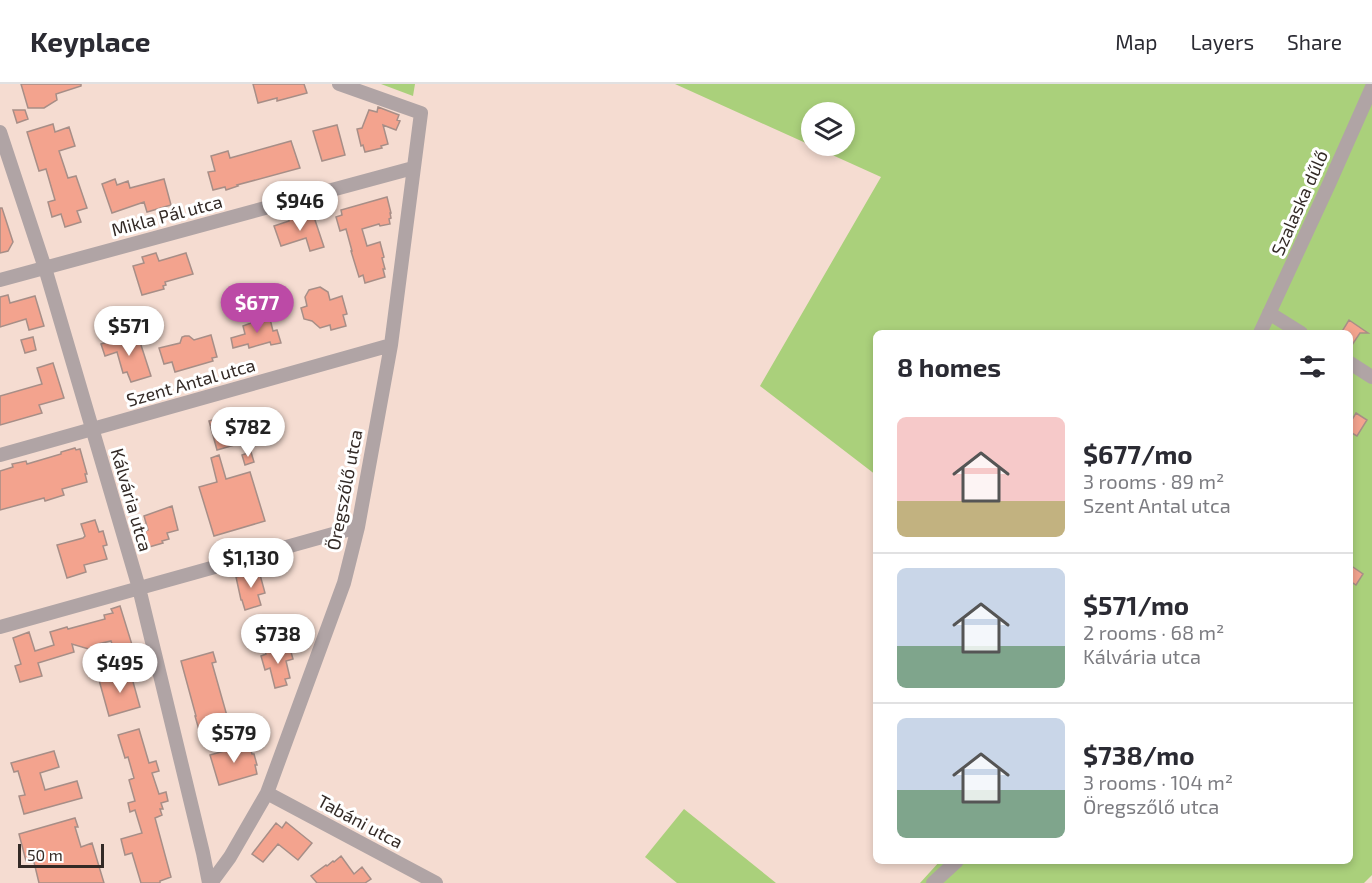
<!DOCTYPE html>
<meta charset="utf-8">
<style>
:root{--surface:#fff;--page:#f7f7f7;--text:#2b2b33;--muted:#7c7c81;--line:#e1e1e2;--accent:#bc4aa6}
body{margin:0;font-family:"Exo 2",sans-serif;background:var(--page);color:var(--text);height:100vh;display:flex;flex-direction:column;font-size:22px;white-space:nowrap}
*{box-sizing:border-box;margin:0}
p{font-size:20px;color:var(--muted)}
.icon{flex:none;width:33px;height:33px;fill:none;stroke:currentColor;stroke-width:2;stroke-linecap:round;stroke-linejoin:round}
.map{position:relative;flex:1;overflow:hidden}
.side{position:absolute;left:873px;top:246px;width:480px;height:534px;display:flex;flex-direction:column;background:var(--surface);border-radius:9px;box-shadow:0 3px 9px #0003}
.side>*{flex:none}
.tools{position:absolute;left:801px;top:18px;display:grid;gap:12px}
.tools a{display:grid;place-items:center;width:54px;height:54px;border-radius:50%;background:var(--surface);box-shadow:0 3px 9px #0003;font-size:30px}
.scale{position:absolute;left:18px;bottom:15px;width:86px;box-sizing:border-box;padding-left:6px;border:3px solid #332a26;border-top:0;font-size:16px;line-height:21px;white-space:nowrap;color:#332a26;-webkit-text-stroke:4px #fff;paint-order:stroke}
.price{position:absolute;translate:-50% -51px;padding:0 14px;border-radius:21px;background:#fff;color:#222;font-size:20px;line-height:39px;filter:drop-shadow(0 2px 3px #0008)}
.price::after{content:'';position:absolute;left:50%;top:36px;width:18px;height:14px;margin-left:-9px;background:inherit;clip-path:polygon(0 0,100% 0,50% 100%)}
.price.selected{background:var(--accent);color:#fff}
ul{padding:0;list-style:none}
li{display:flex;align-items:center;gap:18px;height:150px;padding:0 24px}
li+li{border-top:2px solid var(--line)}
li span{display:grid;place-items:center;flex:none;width:168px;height:120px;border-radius:9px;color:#555}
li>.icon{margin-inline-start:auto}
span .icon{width:72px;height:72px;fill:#fffc;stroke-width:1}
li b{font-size:26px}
h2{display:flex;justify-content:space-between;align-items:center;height:72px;padding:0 24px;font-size:26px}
header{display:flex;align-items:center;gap:36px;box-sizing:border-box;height:84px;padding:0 30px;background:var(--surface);border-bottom:2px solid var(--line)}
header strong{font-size:28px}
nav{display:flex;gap:33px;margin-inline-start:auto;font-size:21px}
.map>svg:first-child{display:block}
</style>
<header>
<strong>Keyplace</strong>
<nav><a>Map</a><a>Layers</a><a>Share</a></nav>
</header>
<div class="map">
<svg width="1372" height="799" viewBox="0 0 1372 799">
<rect width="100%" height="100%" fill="#f5dcd1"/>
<path fill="#aad07b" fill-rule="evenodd" d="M 382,0 L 415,0 L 413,12 L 381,0 Z
M 675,0 L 1372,0 L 1372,791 L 1364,799 L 920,799 L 940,777 L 1350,777 L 1350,249 L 876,249 L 876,391 L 760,302 L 881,93 ZM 812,28 L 844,28 L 844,62 L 812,62 Z
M 684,725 L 776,799 L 677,799 L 645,773 Z"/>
<path fill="#f3a38e" stroke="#a78e87" stroke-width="1.5" d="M 21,0 L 81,0 L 81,2 L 56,10 L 57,16 L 44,24 L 28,24 Z
M 253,0 L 304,0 L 307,9 L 277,17 L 277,14 L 258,19 Z
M 378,23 L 399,31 L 397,36 L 400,37 L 396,46 L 383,41 L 388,60 L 381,62 L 382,64 L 365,68 L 363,61 L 361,62 L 357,45 L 362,44 L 369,26 L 377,28 Z
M 13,26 L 25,26 L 28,35 L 17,39 Z
M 53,40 L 55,48 L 69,43 L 75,62 L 59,67 L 68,94 L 76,92 L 87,124 L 77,127 L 81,138 L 65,143 L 61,130 L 52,133 L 48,118 L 55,116 L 46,85 L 39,87 L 27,48 Z
M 337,41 L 345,71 L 322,77 L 313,47 Z
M 291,57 L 300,84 L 237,101 L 238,102 L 226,106 L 225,103 L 213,106 L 208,88 L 215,87 L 211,72 L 228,67 L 230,74 Z
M 115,95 L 117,101 L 128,97 L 130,104 L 164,95 L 171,121 L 147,128 L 144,118 L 112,129 L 102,100 Z
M 387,113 L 391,129 L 390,129 L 391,134 L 389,135 L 390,140 L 380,142 L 379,140 L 362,145 L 367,162 L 380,158 L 384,173 L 382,174 L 385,185 L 383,185 L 385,193 L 365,199 L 363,191 L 359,193 L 351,167 L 352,167 L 346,145 L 340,147 L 336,133 L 342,131 L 341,126 Z
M 0,124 L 2,124 L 13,158 L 8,167 L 0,169 Z
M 313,130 L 324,163 L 310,167 L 306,154 L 281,162 L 274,142 L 289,137 L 289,135 L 298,132 L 299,134 Z
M 156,169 L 159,177 L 186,169 L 193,190 L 165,198 L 166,201 L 163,202 L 164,205 L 142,211 L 133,182 L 144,179 L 142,173 Z
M 320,203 L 328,208 L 330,216 L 342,212 L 347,230 L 343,231 L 346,242 L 331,246 L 330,241 L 320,244 L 312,237 L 304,235 L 301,224 L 307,222 L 305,213 L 309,206 Z
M 8,211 L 10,219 L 35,212 L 44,242 L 29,246 L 26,235 L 0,243 L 0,213 Z
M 269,231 L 273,247 L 277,246 L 281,259 L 271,261 L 270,258 L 249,264 L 248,260 L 233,264 L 231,254 L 245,250 L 243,242 L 251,239 L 250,236 Z
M 1349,236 L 1368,249 L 1360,249 L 1350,264 L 1350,249 L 1341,249 Z
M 123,250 L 124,253 L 127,252 L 130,261 L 140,258 L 151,292 L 131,298 L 127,288 L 123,289 L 117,268 L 105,272 L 101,260 L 114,256 L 113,253 Z
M 211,251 L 217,273 L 212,274 L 213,277 L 175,288 L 172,278 L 164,280 L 159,264 L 180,259 L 182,253 L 185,252 L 189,252 L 194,256 Z
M 33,253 L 36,266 L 25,269 L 21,256 Z
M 53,279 L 64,314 L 39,321 L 42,329 L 0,341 L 0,312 L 42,300 L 37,284 Z
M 1356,329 L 1367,336 L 1357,352 L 1350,348 L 1350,339 Z
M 229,331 L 231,337 L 234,337 L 238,352 L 236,353 L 238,360 L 217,366 L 209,337 Z
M 75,364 L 76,366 L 80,365 L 87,390 L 85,390 L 87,398 L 62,405 L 64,411 L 45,417 L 44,414 L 0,426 L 0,387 L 13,383 L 12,380 L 26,377 L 27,380 L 61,370 L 61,368 Z
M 251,368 L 254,378 L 245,381 L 242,371 Z
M 219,371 L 226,395 L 250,388 L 265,437 L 214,452 L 199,403 L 217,398 L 211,374 Z
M 172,422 L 178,446 L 167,449 L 169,455 L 162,457 L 163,459 L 149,463 L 145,447 L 148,446 L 144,432 Z
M 95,436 L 99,448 L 103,447 L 107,461 L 103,462 L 107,475 L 84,481 L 86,488 L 67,494 L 57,461 L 83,454 L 85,452 L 81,440 Z
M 1350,481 L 1363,490 L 1356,501 L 1350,497 Z
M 259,487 L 265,509 L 258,511 L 261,521 L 245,526 L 242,516 L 241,516 L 236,493 Z
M 120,522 L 133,564 L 115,569 L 111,557 L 98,560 L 95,565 L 92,566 L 72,560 L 74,568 L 38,579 L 42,592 L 20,598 L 15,582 L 21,580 L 13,554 L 29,548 L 35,567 L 54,561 L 50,548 L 67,543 L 68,545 L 105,535 L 104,531 L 113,529 L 111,525 Z
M 289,561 L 293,575 L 286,577 L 290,594 L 285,595 L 287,601 L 275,604 L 270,584 L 265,586 L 261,572 L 266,570 L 265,568 Z
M 213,568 L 216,578 L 212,579 L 231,646 L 202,654 L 200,646 L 199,646 L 195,632 L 196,632 L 181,577 Z
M 130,587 L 140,623 L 109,632 L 99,596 Z
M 139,645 L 149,679 L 156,677 L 159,687 L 152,689 L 159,710 L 166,708 L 168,717 L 161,719 L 163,725 L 160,725 L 162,731 L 155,734 L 171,793 L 160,797 L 160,799 L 141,799 L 132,769 L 125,771 L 121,755 L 142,749 L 135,726 L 130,728 L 128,719 L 135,717 L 129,696 L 134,694 L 128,673 L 125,674 L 118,651 Z
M 249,660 L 252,670 L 254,670 L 257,681 L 255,681 L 257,690 L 219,701 L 210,671 Z
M 54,667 L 59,683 L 40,689 L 45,706 L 77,697 L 82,714 L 24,730 L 19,712 L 25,711 L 18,687 L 14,688 L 11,679 Z
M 75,734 L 78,743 L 75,743 L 81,763 L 92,759 L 104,799 L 39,799 L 33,774 L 26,777 L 19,750 Z
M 286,738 L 312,759 L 298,776 L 278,760 L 263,778 L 252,770 L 276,739 L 282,744 Z
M 341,772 L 354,790 L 362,783 L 371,795 L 365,799 L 317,799 L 311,792 L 326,781 L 327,782 L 333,777 L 334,778 Z"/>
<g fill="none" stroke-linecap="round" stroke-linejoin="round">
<path stroke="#b0a4a5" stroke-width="14" d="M 0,48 L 45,184 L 139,504 L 203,769 L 209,799
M 0,196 L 413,84
M 1269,229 L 1301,249
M 1260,249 L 1329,100 L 1372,3
M 1350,279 L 1372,293
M 0,371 L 391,261
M 0,543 L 358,443
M 267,709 L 436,799
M 211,799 L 230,773 L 267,709 L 344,499 L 358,443 L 391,261 L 421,29 L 339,0
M 933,799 L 957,777"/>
</g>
<g text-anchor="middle" stroke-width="6" stroke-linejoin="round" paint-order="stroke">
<g font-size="18" fill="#332a26" stroke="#fff">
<text transform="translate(1300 119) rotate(-66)" y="6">Szalaska dűlő</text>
<text transform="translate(167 132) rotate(-15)" y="6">Mikla Pál utca</text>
<text transform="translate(191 299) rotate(-16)" y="6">Szent Antal utca</text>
<text transform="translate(345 406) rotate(-79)" y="6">Öregszőlő utca</text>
<text transform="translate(131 416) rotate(74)" y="6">Kálvária utca</text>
<text transform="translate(360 738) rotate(28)" y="6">Tabáni utca</text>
</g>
</g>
</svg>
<div class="tools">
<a><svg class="icon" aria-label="layers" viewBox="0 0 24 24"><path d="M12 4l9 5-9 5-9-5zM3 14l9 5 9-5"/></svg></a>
</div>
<div class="scale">50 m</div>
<b class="price" style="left:300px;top:148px">$946</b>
<b class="price selected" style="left:257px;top:250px">$677</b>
<b class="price" style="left:129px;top:273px">$571</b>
<b class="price" style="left:248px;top:374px">$782</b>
<b class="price" style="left:251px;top:505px">$1,130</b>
<b class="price" style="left:278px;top:581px">$738</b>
<b class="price" style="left:120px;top:610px">$495</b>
<b class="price" style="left:234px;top:680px">$579</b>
<section class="side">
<h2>8 homes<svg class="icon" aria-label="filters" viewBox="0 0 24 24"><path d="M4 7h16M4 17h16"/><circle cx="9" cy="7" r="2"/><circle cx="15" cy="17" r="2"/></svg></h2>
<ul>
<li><span style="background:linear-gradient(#f6c9c9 70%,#c2b280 0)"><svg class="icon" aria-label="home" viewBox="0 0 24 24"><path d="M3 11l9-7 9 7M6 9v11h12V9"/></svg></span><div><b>$677/mo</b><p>3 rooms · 89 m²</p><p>Szent Antal utca</p></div></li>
<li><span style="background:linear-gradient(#c9d6e8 65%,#7fa58c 0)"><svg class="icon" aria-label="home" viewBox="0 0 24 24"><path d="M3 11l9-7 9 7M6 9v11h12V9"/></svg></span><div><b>$571/mo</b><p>2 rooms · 68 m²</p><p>Kálvária utca</p></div></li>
<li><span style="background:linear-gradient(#c9d6e8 60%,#7fa58c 0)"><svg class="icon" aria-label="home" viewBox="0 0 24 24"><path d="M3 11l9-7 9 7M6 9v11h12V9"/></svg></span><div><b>$738/mo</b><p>3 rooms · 104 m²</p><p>Öregszőlő utca</p></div></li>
</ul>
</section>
</div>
